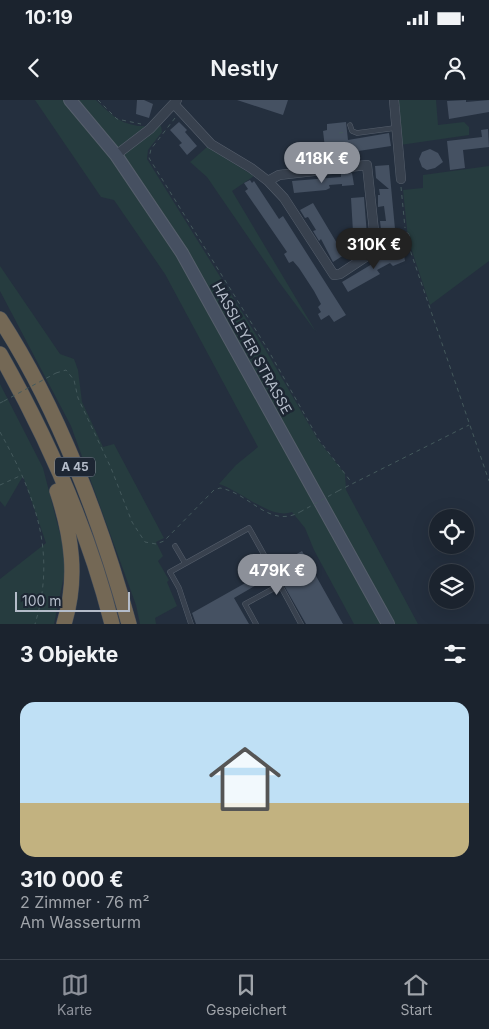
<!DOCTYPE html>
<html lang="de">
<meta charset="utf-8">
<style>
:root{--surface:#1b232e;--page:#242b36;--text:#f1f3f6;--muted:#a0a4aa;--line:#39404a;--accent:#8c9099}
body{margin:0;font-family:Inter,sans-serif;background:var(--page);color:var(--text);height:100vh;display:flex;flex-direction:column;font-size:19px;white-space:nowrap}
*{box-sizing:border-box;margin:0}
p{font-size:16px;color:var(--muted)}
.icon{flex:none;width:28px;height:28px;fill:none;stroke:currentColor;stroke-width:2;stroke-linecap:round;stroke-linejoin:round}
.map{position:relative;height:524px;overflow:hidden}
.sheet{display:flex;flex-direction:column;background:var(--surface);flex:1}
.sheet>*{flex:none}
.tools{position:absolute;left:429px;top:409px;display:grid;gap:10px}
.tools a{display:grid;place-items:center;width:45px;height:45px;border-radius:50%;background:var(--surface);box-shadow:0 5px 20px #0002,0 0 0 1px var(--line);font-size:25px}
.scale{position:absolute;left:15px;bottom:12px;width:115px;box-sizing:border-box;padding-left:5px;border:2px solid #b4bcc9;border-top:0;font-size:14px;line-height:18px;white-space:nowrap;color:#b4bcc9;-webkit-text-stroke:4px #1d2633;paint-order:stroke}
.price{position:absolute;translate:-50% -42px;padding:0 11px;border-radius:18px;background:var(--accent);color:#fff;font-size:16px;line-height:32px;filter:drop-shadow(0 1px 2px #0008)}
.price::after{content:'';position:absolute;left:50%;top:30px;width:15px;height:11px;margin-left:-8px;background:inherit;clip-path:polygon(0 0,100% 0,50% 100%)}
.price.on{background:#222;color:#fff}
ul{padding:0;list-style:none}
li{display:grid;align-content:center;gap:10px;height:265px;padding:0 20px}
li span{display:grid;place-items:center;height:155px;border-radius:15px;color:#555}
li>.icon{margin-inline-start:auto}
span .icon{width:90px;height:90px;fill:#fffc;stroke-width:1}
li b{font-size:21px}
h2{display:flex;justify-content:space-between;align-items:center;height:60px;padding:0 20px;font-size:21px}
.status{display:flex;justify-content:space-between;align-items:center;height:35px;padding:0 25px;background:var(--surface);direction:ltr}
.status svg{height:14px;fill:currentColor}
header{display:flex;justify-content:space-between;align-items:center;height:65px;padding:0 20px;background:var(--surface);font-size:22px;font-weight:600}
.tab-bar{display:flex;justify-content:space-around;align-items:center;height:70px;border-top:1px solid var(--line);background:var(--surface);font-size:14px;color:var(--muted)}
.tab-bar a{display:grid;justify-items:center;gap:2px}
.tab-bar .on{color:var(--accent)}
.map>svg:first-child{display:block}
</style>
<div class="status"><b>10:19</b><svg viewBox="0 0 49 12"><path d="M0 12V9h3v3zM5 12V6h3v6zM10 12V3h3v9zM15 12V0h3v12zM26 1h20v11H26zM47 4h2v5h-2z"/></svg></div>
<header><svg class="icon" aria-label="back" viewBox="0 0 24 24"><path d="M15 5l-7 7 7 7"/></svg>Nestly<svg class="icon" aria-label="person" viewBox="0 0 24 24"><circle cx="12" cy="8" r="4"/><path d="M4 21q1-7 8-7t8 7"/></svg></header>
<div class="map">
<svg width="489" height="524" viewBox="0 0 489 524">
<rect width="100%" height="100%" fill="#242f3e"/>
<path fill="#263c3f" d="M 35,0 L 96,0 C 119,23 128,28 161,26 L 162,32 L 148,50 L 147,59 L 265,249 L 318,340 L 345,374 L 346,390 L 418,524 L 354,524 L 314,450 L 305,428 L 292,412 C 271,420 241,391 219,384 L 236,365 L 258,347 L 165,174 L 114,100 L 101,97 Z
M 398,0 L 436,0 L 438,25 L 464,22 L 469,27 L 469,35 L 400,45 Z
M 207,47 L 254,76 L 232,91 L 316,232 L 279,182 L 207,77 L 190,62 Z
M 489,66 L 489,161 L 430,205 L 408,139 L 403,90 L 423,88 L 423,75 Z
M 0,166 L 60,254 L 74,259 L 78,270 L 82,302 L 103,347 L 114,344 L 164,438 L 156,442 L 163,456 L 158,461 L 169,480 L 167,482 L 177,506 L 155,518 L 156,524 L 140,524 L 136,505 L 71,326 L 0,191 Z
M 0,284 L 43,368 L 67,461 L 54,524 L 0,524 L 0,479 L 46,443 L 23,376 L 5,407 L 0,401 Z"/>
<path fill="#455162" d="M 137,0 L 144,0 L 153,4 L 149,18 L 136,14 Z
M 237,0 L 288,0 L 283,15 Z
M 466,0 L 466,2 L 489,0 L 489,12 L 449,19 L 447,1 Z
M 179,22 L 187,30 L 185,32 L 197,46 L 187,55 L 179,45 L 182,43 L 170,30 Z
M 346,22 L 348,40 L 389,33 L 391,46 L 326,56 L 323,31 L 327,30 L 327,24 Z
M 488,29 L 489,47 L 463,50 L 465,68 L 450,70 L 447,41 L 482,37 L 481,30 Z
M 430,49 L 438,53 L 443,62 L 435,68 L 427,70 L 422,67 L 419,59 L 422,52 Z
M 389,65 L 395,129 L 381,130 L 380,121 L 386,121 L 384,106 L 378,107 L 378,95 L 380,95 L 379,89 L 389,89 L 376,78 L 375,66 Z
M 352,73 L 354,85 L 342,86 L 342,84 L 329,85 L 330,88 L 326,90 L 294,93 L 292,81 L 341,77 L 341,74 Z
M 250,80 L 252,83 L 254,81 L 279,119 L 283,116 L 346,215 L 334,222 L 329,215 L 321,220 L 318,214 L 321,212 L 318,207 L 321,204 L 314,191 L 299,168 L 293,161 L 289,163 L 284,154 L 287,152 L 285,149 L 245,91 L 248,89 L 244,83 Z
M 364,97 L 368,148 L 354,149 L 351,98 Z
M 313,103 L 344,155 L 333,162 L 321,139 L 319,141 L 313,131 L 316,130 L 308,117 L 305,118 L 300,110 Z
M 399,148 L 404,155 L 405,161 L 393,166 L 390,163 L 377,170 L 380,174 L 348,192 L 342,182 Z
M 302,451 L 343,524 L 306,524 L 277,473 L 234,498 L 249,524 L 196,524 L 192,513 Z"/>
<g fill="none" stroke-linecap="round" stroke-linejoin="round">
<defs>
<path id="service" d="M 350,25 L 352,31 L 357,33 L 395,28
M 175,446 L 185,463
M 191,524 L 179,488 L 170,472 L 249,428 L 267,460
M 256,524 L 245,504 L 280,485 L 301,524"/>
<path id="minor" d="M 394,0 L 401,79
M 174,4 L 211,44 L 251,68 L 268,81 L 284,98 L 334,175 L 340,174 L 376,150 L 367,65 L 279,75 L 268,81
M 116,55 L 150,29 L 177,0
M 376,150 L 405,137"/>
<path id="secondary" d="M 70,0 L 116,55 L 182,153 L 388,524"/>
<path id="motorway" d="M 0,219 C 58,308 101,422 129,524
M 0,254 C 48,339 88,429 112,524
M 57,391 C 72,436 78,479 64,524"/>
</defs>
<use href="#service" stroke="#565f6c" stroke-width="5.5"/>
<use href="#minor" stroke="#565f6c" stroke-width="10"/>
<use href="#secondary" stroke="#565f6c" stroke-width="14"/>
<use href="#motorway" stroke="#434c59" stroke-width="16"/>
<path stroke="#44595c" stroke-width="1" stroke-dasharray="4 4" stroke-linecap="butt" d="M 98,0 L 117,19 L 141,24
M 175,18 L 151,49 L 149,58 L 267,248 L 319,340 L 352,383
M 339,33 L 346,32
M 401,87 L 405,128
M 408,144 L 489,381
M 56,273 L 66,270 L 74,280 L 78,298 L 111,368 L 132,422 L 145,442 L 156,444 L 164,441 L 214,390 L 220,388 C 250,393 269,429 300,412
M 0,303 L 4,301
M 0,332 C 35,395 57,452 35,524
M 0,385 L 22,375
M 338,391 L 469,325"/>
<use href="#service" stroke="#38414e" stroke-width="4.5"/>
<use href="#minor" stroke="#38414e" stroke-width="9"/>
<use href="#secondary" stroke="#465061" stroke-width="12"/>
<use href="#motorway" stroke="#746855" stroke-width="15"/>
<path stroke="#44595c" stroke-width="1" stroke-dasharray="4 4" stroke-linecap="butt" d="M 4,301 L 56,273
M 300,412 L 338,391"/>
</g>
<g text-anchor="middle" stroke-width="5" stroke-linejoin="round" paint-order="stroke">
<rect fill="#1d2633" stroke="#878f9c" stroke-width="1" x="55" y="357.5" width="40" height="19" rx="4"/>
<g font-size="12" font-weight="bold" fill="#b4bcc9">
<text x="75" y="371">A 45</text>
</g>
<g font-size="14" fill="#b4bcc9" stroke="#1d2633">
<text transform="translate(252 248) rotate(61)" y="5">HASSLEYER STRASSE</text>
</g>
</g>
</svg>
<div class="tools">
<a><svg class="icon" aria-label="locate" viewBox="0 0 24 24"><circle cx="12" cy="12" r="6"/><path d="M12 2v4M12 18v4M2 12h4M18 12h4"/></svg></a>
<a><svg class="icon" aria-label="layers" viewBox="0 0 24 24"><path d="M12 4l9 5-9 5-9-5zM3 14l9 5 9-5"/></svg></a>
</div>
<div class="scale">100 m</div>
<b class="price" style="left:322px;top:84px">418K €</b>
<b class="price on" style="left:374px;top:170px">310K €</b>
<b class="price" style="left:277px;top:496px">479K €</b>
</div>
<section class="sheet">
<h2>3 Objekte<svg class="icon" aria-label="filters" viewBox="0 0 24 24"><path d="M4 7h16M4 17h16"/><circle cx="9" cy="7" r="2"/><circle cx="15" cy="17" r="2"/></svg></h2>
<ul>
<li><span style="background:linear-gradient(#bfe0f5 65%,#c2b280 0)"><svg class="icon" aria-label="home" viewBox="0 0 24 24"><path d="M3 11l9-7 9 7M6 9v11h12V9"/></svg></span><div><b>310 000 €</b><p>2 Zimmer · 76 m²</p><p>Am Wasserturm</p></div></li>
</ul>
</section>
<nav class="tab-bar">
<a class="on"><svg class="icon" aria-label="map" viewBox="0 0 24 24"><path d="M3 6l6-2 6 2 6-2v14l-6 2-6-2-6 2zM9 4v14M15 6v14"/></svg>Karte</a>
<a><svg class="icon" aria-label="saved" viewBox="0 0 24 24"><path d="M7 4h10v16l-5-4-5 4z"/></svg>Gespeichert</a>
<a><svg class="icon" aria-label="home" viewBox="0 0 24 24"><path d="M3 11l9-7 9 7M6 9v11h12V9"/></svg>Start</a>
</nav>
